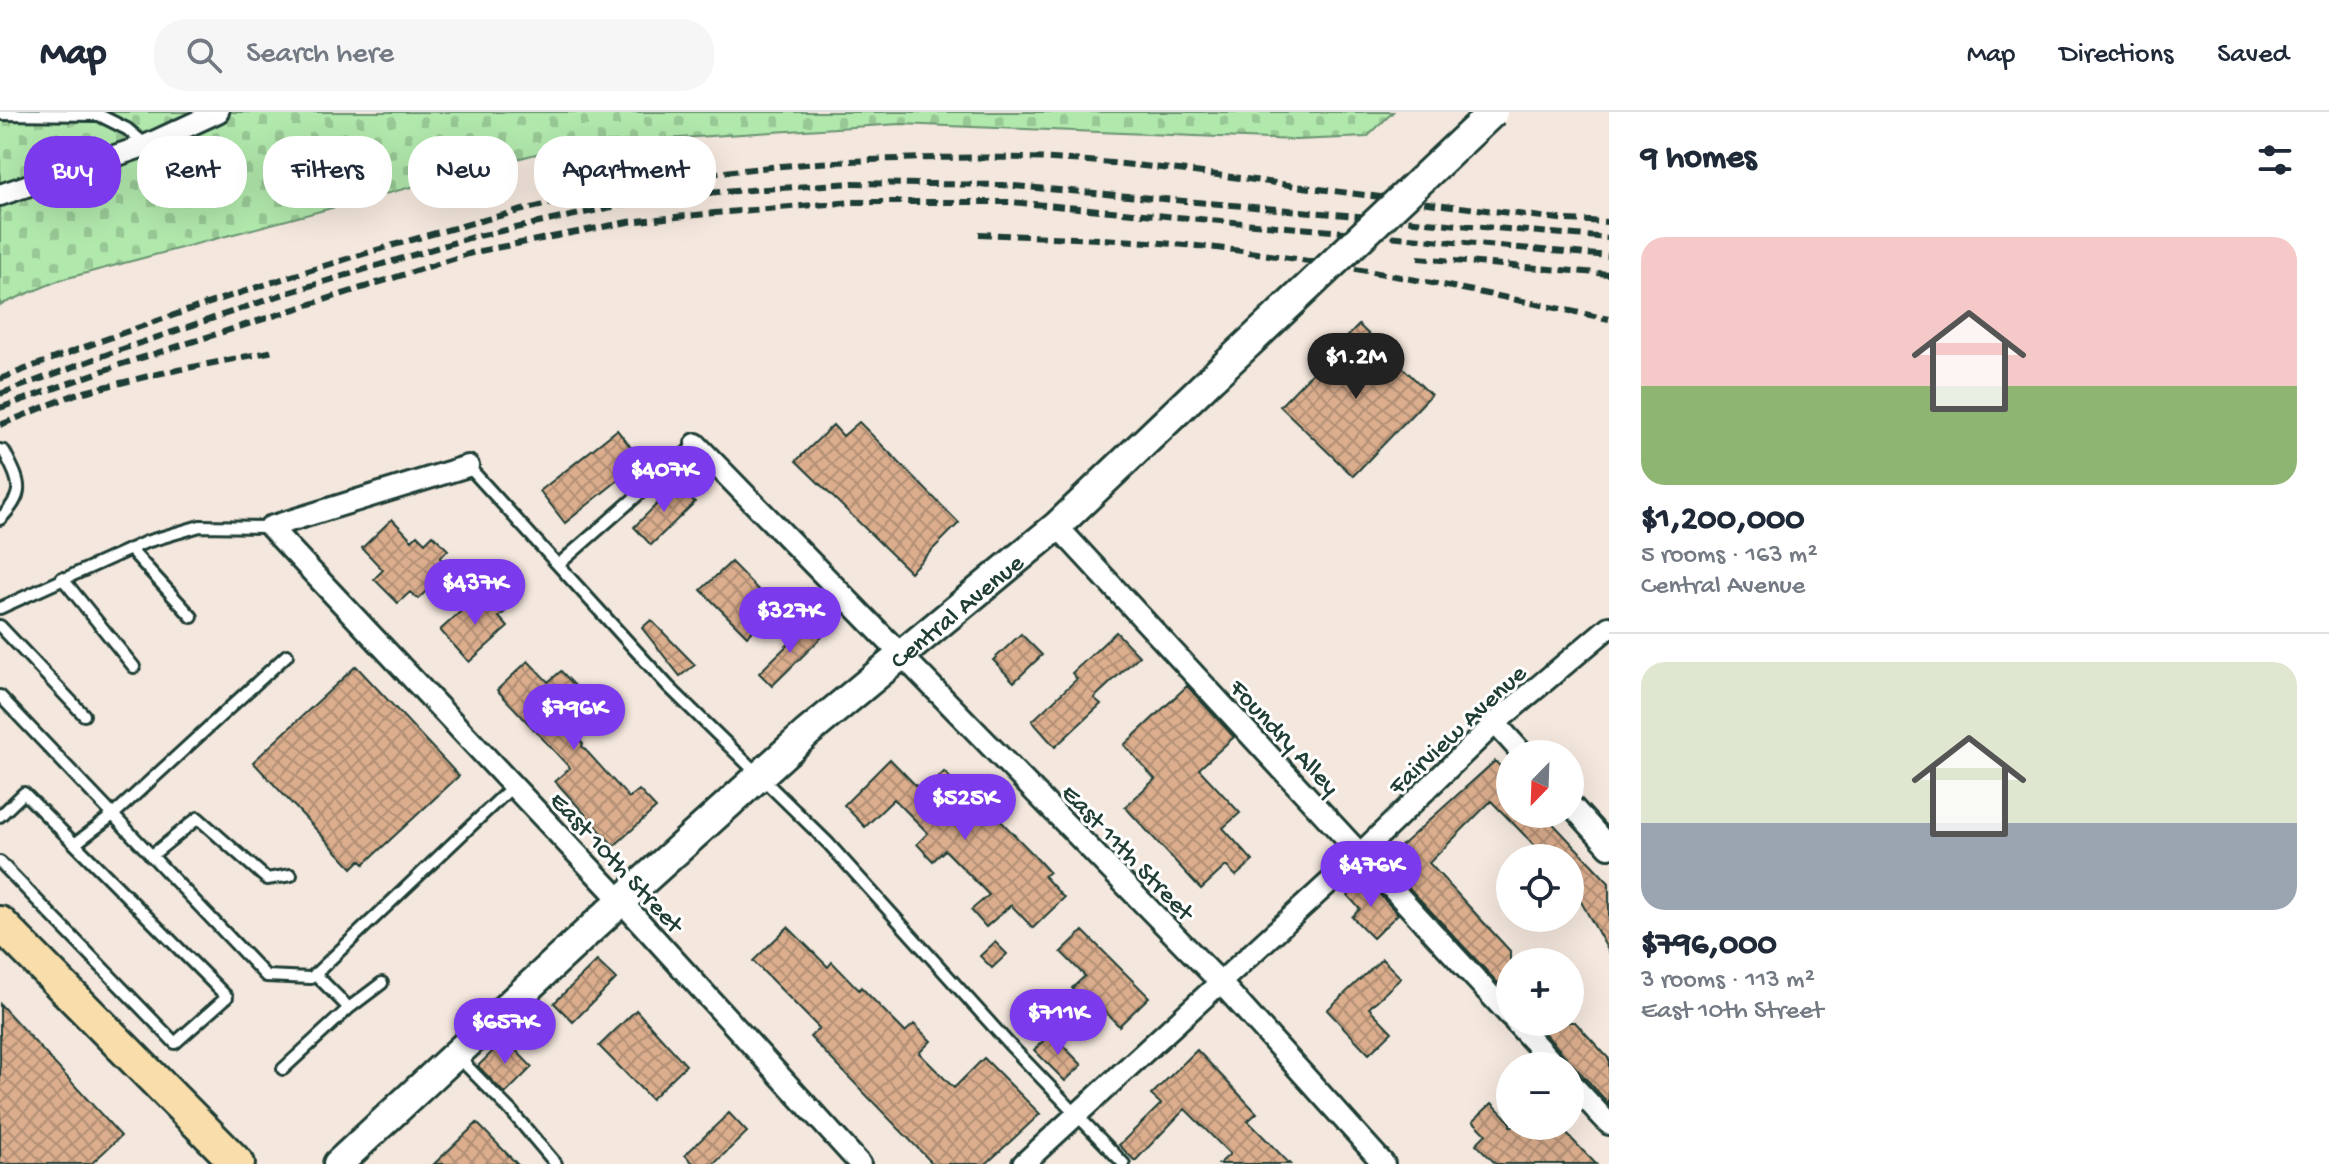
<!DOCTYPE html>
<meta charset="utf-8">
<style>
:root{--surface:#fff;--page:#f6f6f7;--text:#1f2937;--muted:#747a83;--line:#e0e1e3;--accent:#7c3aed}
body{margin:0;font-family:"Gochi Hand",sans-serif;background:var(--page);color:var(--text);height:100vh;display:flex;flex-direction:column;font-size:30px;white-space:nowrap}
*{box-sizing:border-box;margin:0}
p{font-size:26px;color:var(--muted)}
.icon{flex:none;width:44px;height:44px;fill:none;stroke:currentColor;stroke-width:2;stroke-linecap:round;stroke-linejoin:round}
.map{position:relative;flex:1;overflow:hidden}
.sheet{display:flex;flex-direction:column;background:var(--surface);width:720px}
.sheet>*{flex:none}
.top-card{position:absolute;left:24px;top:24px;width:760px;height:72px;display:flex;gap:16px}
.needle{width:52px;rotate:203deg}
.tools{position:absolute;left:1496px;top:628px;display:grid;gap:16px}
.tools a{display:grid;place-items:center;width:88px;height:88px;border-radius:50%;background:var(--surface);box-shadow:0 8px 32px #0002;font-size:40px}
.price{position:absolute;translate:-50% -68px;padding:0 18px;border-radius:28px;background:var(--accent);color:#fff;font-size:26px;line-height:52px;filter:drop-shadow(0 2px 4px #0008)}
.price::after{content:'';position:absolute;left:50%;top:48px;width:24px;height:18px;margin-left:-12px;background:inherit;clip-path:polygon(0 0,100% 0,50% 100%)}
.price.active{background:#222;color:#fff}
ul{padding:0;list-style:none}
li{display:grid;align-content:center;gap:16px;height:424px;padding:0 32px}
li+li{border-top:2px solid var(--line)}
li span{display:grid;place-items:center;height:248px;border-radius:24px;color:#555}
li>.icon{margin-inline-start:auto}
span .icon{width:144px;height:144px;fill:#fffc;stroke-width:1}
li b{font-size:34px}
h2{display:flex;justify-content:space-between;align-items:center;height:96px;padding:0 32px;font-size:34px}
.pill{padding:0 28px;border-radius:32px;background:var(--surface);box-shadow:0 8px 32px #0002;font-size:28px;line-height:72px}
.pill.active{background:var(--accent);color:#fff}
header{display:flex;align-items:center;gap:48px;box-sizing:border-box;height:112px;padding:0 40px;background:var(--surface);border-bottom:2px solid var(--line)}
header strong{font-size:38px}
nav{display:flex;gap:44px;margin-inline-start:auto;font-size:28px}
.search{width:560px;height:72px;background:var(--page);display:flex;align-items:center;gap:20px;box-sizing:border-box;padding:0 28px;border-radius:32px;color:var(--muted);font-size:30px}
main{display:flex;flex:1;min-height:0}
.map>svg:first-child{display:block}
</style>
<header>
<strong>Map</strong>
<div class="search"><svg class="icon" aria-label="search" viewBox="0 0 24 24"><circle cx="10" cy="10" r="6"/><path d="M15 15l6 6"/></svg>Search here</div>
<nav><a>Map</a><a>Directions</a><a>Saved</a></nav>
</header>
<main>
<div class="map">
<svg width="1609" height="1052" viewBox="0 0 1609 1052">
<defs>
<pattern id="cemetery-stones" width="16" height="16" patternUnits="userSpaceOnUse" patternTransform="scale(2)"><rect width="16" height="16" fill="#b1e8ac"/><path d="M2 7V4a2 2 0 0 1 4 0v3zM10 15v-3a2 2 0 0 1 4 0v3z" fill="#98c895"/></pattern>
<pattern id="building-cross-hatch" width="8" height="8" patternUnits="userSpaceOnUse" patternTransform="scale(2)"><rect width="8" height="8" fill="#dcae8e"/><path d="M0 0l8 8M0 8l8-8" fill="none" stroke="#b28f75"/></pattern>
</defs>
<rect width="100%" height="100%" fill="#f4e7dd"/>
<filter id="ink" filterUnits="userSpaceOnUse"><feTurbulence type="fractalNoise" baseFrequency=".0125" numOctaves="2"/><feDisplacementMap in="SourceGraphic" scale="16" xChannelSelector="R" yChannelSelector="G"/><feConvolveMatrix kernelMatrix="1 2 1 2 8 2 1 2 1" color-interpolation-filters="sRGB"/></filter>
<g filter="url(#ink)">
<path fill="url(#cemetery-stones)" stroke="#689270" stroke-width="2" d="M 0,0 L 1393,0 L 1367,25 L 1295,28 L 900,12 L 570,33 L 60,168 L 0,193 Z"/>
<path fill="url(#building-cross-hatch)" stroke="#1f3d34" stroke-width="2" d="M 1359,213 L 1431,283 L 1353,364 L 1280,294 Z
M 859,310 L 959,411 L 910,460 L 796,349 L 833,313 L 843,324 Z
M 617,318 L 642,349 L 565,411 L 540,379 Z
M 677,372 L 695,390 L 651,433 L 634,415 Z
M 392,407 L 412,428 L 417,423 L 425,431 L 433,423 L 448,438 L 440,446 L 450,456 L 418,487 L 410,480 L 398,491 L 374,467 L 383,458 L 362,436 Z
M 731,450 L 776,496 L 747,524 L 701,478 Z
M 478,484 L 485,492 L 491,485 L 505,500 L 499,505 L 508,515 L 469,550 L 440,518 Z
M 651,508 L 695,553 L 680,564 L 642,516 Z
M 809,512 L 822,525 L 772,574 L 759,561 Z
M 1116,520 L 1139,544 L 1094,586 L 1101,592 L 1055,635 L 1032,609 L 1077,567 L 1072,561 Z
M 1021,522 L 1042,543 L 1014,570 L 993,548 Z
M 528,549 L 548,570 L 561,559 L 579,578 L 566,590 L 588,612 L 576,624 L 583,632 L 582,634 L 629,686 L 639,678 L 656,696 L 614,734 L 555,669 L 570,656 L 497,578 Z
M 356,554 L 459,664 L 364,752 L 360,748 L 352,756 L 253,650 Z
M 1187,574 L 1234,625 L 1199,657 L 1240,701 L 1223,716 L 1253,749 L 1236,764 L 1226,754 L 1201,777 L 1125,695 L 1155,667 L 1124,633 Z
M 890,647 L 923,681 L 944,660 L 990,704 L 993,701 L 1030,739 L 1049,760 L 1044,764 L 1064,786 L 1033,816 L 1011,793 L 986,815 L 971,798 L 989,783 L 945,738 L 933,749 L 917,732 L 928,721 L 894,687 L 865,715 L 844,693 Z
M 1495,649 L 1510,665 L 1510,702 L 1544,702 L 1609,771 L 1609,840 L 1570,770 L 1570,746 L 1547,746 L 1491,689 L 1429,751 L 1510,839 L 1510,884 L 1384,749 Z
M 1365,767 L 1398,802 L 1373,826 L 1352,805 L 1360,797 L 1348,784 Z
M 788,815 L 828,855 L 832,850 L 859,878 L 861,875 L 905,920 L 914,912 L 931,929 L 919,941 L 954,976 L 984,946 L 1040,1002 L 986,1052 L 933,1052 L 810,925 L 819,916 L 753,849 Z
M 1083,819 L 1149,885 L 1119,914 L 1092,886 L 1087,891 L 1072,876 L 1085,864 L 1061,840 Z
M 995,830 L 1007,842 L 992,856 L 980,844 Z
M 1382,847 L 1401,866 L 1369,896 L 1392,920 L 1369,942 L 1327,898 Z
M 597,849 L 616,867 L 573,910 L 554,891 Z
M 0,892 L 121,1024 L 91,1052 L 0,1052 Z
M 636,898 L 686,953 L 651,987 L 599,934 Z
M 1534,910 L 1575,910 L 1609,947 L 1609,992 Z
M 1051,921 L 1082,953 L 1065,969 L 1034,938 Z
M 505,927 L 532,955 L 505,982 L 478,954 Z
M 1197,938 L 1257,1001 L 1248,1009 L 1290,1052 L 1219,1052 L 1230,1042 L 1185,997 L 1135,1049 L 1119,1033 L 1161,992 L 1151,983 Z
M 1492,991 L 1510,1010 L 1510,1014 L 1546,1014 L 1557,1025 L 1563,1018 L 1596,1052 L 1496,1052 L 1476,1032 L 1486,1022 L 1473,1009 Z
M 729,1001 L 747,1020 L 714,1052 L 694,1052 L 685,1043 Z
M 477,1011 L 517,1052 L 434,1052 Z"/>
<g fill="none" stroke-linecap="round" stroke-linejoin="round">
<defs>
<path id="lane" d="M 0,2 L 99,3 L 127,17 L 145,32
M 0,338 L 4,339 C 20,371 27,380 0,407
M 468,354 L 669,575 L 828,731 L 1009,932 L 1124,1052
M 130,437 L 192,505
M 558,453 L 696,332
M 62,466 L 134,555
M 0,496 L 146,430 L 200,414 L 270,415
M 0,514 L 84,603
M 287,543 L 113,703 L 266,864 L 311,866 L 513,674
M 0,584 L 113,703 L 76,731
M 0,704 L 24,681 L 227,885 L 175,931 L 0,750
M 151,744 L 198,706 L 267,767 L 291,763
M 349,896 L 382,871
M 457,944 L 511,999 L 556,1052
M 283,957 L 349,896 L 315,862"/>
<path id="street" d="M 0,83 L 147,33 L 218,0
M 696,332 L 1220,870 L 1384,1052
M 468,354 L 270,415 L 609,776 L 860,1052
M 1057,414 L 1510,904
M 1495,611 L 1523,642
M 1570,692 L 1609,735
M 1515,910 L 1556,954
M 1570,970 L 1609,1012
M 1023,1052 L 1360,742 L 1495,611 L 1609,515"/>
<g id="secondary">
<path id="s1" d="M 338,1052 L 621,789 L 807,621 L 1057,414 L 1214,264"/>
</g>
<path id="primary" d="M 0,811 L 238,1052"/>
</defs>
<use href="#lane" stroke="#1f3d34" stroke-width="16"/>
<use href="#street" stroke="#1f3d34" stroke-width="26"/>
<use href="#secondary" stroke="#1f3d34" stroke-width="34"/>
<use href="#primary" stroke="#1f3d34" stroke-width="38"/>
<use href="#lane" stroke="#fff" stroke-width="10"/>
<use href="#street" stroke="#fff" stroke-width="20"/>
<use href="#secondary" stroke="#fff" stroke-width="28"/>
<use href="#primary" stroke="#f9deab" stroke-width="32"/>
<path stroke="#1f3d34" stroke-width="6" stroke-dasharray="12 6" stroke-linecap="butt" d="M 979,122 C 1073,126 1169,128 1263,142 C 1379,159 1494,183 1609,207
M 1418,146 L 1609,162
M 0,267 C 115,222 232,182 350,146 C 463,112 577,81 694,64 C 803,49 914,44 1024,46 C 1115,48 1205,61 1296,74 C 1386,86 1477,97 1567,108 L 1609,110
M 0,282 L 108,242 L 287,181 L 469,126 L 626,92 L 707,81 L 852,71 L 1002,73 L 1609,126
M 0,296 L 119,253 L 475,140 L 628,110 L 715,101 L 853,90 L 1011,90 L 1609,144
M 0,313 L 76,282 L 157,262 L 274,239"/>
<defs>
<path id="secondary-bridge" d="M 1214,264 L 1493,0"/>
</defs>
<use href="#secondary-bridge" stroke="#1f3d34" stroke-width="34" stroke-linecap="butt"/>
<use href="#secondary-bridge" stroke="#fff" stroke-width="28"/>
</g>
</g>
<g text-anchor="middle" stroke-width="6" stroke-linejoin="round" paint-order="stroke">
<g font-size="26" fill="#1f3d34" stroke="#fff">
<text dy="9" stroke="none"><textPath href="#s1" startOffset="830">Central Avenue</textPath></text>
<text transform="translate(1456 616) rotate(-43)" y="9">Fairview Avenue</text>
<text transform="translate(1286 624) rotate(47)" y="9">Foundry Alley</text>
<text transform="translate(1129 739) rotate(46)" y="9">East 11th Street</text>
<text transform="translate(618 749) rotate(47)" y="9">East 10th Street</text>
</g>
</g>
</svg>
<div class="tools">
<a><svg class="needle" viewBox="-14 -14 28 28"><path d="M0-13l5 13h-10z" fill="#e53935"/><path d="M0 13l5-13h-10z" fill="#747a83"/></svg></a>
<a><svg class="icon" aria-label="locate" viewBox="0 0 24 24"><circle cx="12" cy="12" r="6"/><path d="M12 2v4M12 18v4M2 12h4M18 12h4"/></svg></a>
<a>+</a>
<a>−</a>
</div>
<b class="price active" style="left:1356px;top:289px">$1.2M</b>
<b class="price" style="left:664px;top:402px">$407K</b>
<b class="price" style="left:475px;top:515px">$437K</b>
<b class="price" style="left:790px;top:543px">$327K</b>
<b class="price" style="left:574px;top:640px">$796K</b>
<b class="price" style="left:965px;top:730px">$525K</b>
<b class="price" style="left:1371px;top:797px">$476K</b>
<b class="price" style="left:1058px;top:945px">$711K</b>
<b class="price" style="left:505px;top:954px">$657K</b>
<div class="top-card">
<a class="pill active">Buy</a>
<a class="pill">Rent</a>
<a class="pill">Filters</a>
<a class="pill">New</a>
<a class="pill">Apartment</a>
</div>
</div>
<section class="sheet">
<h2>9 homes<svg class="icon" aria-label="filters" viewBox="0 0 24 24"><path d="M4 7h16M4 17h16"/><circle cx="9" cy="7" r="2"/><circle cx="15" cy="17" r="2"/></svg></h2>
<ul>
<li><span style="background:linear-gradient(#f6c9c9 60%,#8fb573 0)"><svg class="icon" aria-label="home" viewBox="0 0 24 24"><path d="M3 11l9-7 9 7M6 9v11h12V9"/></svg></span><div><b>$1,200,000</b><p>5 rooms · 163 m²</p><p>Central Avenue</p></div></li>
<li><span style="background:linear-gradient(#dfe7d0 65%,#9aa5b1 0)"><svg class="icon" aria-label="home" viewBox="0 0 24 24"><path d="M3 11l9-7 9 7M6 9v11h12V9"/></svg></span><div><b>$796,000</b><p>3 rooms · 113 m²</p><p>East 10th Street</p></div></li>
</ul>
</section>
</main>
